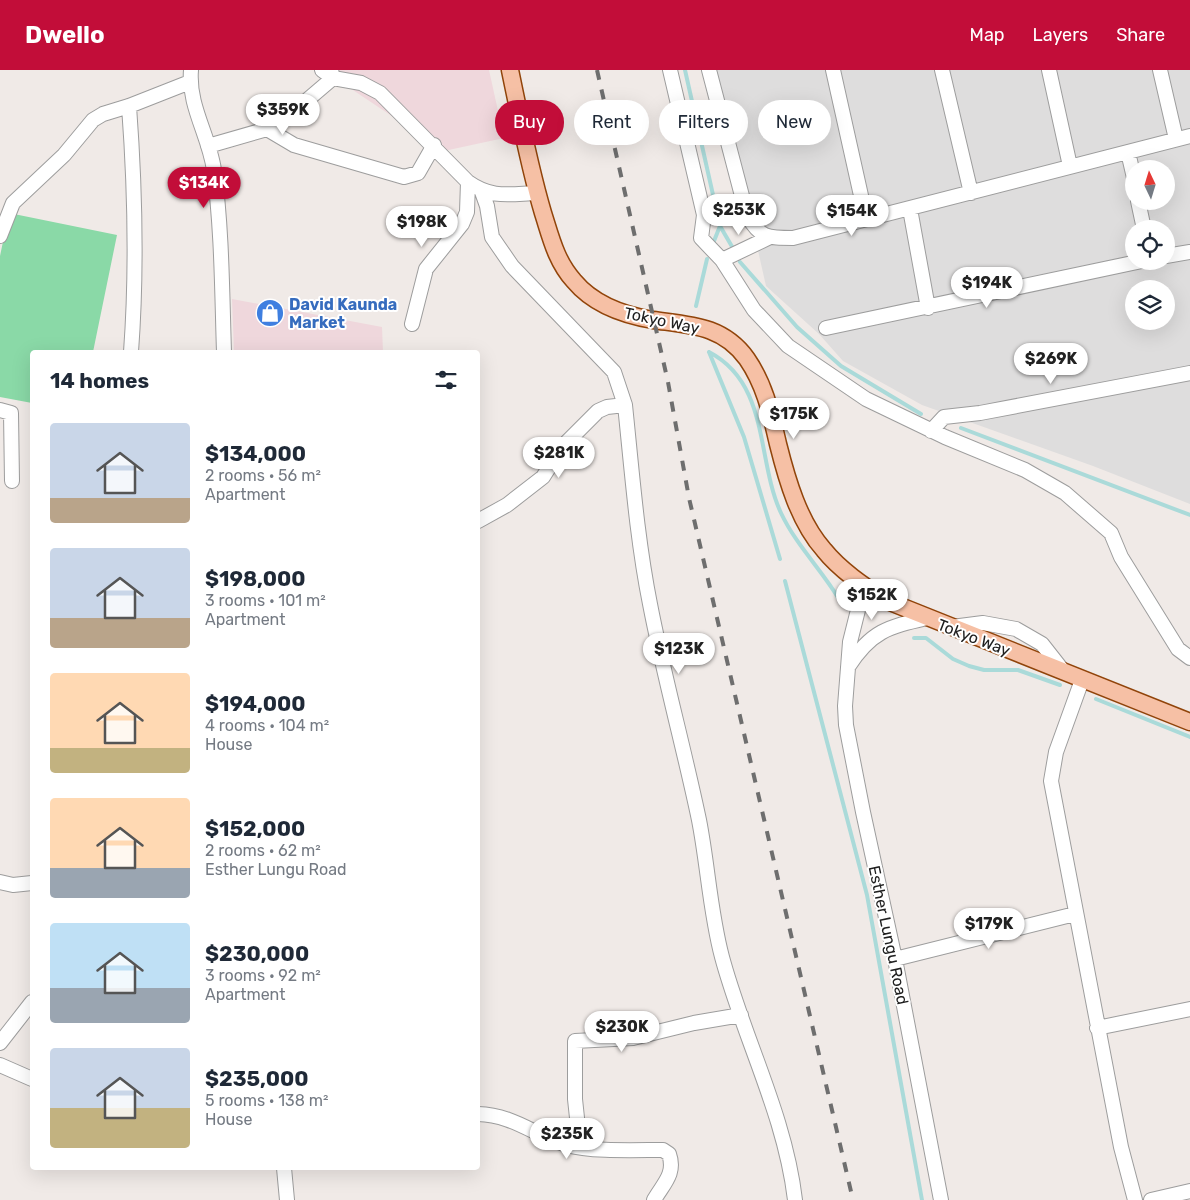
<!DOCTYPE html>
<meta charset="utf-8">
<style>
:root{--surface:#fff;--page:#f2f2f3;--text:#1f2937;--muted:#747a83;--accent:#c20d39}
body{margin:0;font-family:Rubik,sans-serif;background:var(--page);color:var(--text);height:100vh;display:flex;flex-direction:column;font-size:19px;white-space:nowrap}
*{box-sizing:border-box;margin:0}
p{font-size:16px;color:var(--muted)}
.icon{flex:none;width:28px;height:28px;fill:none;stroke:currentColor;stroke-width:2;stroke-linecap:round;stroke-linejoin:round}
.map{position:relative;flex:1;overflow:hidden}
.drawer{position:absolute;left:30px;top:280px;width:450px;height:820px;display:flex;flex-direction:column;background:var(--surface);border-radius:5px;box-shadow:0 5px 20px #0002}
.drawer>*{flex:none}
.top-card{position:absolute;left:495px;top:30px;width:475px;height:45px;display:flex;gap:10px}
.needle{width:32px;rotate:356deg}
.fabs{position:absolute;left:1125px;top:90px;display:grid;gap:10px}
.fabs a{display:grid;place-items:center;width:50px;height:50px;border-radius:50%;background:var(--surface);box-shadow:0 5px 20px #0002;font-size:25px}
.price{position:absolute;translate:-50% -42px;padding:0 11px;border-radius:18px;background:#fff;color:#222;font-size:16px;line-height:32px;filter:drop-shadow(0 1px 2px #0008)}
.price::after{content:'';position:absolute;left:50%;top:30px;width:15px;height:11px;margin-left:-8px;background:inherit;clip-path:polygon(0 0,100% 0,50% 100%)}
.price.on{background:var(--accent);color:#fff}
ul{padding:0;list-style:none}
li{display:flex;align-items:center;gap:15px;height:125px;padding:0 20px}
li span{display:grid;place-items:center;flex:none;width:140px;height:100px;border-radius:5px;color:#555}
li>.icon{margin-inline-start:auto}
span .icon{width:60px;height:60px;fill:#fffc;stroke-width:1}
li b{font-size:21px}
h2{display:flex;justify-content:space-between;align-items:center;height:60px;padding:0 20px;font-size:21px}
.tag{padding:0 18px;border-radius:22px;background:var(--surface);box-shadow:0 5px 20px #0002;font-size:18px;line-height:45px}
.tag.on{background:var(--accent);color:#fff}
header{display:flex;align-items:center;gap:30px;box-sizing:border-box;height:70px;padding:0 25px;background:var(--accent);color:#fff}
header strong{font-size:24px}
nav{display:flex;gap:28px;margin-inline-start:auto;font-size:18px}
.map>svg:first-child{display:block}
</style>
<header>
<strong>Dwello</strong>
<nav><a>Map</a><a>Layers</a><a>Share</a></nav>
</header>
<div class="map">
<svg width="1190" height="1130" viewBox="0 0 1190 1130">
<rect width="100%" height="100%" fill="#f0eae7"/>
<path fill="#dedddd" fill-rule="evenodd" d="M 711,0 L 1190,0 L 1190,434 L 1093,396 L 922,335 L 843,291 L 819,264 L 766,216 L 743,114 ZM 1134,99 L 1166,99 L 1166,131 L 1134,131 ZM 1134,159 L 1166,159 L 1166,191 L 1134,191 ZM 1134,219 L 1166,219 L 1166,251 L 1134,251 Z"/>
<path fill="#efd7dc" d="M 323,0 L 489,0 L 504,68 L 444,81 Z
M 232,229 L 382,257 L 383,282 L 234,282 Z"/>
<path fill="#8ad9a7" d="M 9,143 L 117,165 L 93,282 L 32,282 L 32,333 L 0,327 L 0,186 Z"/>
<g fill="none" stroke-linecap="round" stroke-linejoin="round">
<path stroke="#aadad9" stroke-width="4" d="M 685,0 L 720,156 L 734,180
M 714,171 L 720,156
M 740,192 L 797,257 L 841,296 L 921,344
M 696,236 L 707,189
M 709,282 C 770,314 756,389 781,443 C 796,475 821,499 839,529
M 709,282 L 744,367 L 780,489
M 961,358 L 1190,445
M 785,511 L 867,825 L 922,1130
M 914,568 L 926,568 L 953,589 L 969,596 L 984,600 L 1018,600 L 1060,615
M 1096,629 L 1190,667"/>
<defs>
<path id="minor" d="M 191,0 C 188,36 209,65 214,100 C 222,160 222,222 224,282
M 331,0 L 333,8 L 361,13 L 380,23 L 468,112 C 492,129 509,124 537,123
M 670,0 L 704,145 L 701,168 L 722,190 L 754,240 L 788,276 L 866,329 L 945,367 L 1025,400 L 1065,423 L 1111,463 L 1121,487 L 1178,579 L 1190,588
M 709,0 L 747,145 C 760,168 767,168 793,168 L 1190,66
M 833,0 L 866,148
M 942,0 L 971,123
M 1049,0 L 1070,96
M 1160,0 L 1176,69
M 129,36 C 135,117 137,201 131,282
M 267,59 L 294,75 L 404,107 L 418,103 L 434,75
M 208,76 L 267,59 L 292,43 L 333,8 L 322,0
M 1128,82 L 1134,108
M 482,122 L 487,136 L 492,167 L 512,196 L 614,302 L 625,335 C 632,402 637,469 650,534 C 664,607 684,678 699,750 C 708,796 710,842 722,887 C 744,969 785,1045 795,1130
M 1138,131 L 1144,159
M 910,139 L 928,238
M 0,166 L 13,133 L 64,85 L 93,50 L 103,44 L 129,36 L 190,12
M 1166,186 L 1190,182
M 722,190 L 768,168
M 412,254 L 426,199 L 462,154 L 467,142 L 468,112
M 826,258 L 1142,191
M 0,340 L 11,343 L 12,411
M 931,361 L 944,347 L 980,343 L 1190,303
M 478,451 L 507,435 L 543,407 L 562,377 L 598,341 L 607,337 L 625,335
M 864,516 L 850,572 L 845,636 L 846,655 L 863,742 L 895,889 L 941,1130
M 952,557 L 983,553 L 1016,559 L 1042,574 L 1064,602
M 848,597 C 871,561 888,557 927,548
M 1082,610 L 1056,682 L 1051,711 L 1121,1077 L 1135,1130
M 0,812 L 13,815 L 32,813
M 895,889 L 1075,844
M 1097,958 L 1190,939
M 0,973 L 32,932
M 0,995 L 32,1009
M 478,1044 C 514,1045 535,1066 567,1075 C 591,1082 637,1080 663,1080 L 669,1084 C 676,1104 663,1114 654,1130
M 580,1076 L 575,1029 L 575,971 L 633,968 L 694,953 L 741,945
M 284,1098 L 287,1130
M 1151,1130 L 1190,1121"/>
<path id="major" d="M 510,0 C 520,48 529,96 543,143 C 551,168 556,191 574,211 C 594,235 623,245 653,250 C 689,255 723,255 747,289 C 765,315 771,344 778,374 C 787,410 799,452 824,480 C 840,500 864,516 885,530 L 1190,652"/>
</defs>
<use href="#minor" stroke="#9d9d9d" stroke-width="16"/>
<use href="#major" stroke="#91440a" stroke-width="19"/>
<use href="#minor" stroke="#fff" stroke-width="14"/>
<use href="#major" stroke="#f6c0a5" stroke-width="16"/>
<path stroke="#6e6e6e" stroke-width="4" stroke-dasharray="10 10" stroke-linecap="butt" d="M 597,0 L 668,312 L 689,428 L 853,1130"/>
</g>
<defs>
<symbol id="shop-disc" viewBox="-11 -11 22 22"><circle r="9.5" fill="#3f7fe0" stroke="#fff"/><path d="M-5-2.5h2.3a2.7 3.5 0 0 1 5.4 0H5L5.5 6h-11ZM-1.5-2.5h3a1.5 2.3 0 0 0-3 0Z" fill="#fff"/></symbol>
</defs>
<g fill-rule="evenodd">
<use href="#shop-disc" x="254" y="227" width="32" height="32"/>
</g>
<g text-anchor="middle" stroke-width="4" stroke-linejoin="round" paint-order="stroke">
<g font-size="16" font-weight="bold" fill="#366cbe" stroke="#fff" text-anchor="start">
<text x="289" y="240">David Kaunda<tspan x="289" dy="18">Market</tspan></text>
</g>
<g font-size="16" fill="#202020" stroke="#fff">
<text transform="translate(662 250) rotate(12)" y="6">Tokyo Way</text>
<text transform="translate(974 567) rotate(21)" y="6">Tokyo Way</text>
<text transform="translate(889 865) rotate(78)" y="6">Esther Lungu Road</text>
</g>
</g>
</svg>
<div class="fabs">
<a><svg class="needle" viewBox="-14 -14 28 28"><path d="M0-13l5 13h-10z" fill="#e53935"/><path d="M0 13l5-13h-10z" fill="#747a83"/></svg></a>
<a><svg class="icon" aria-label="locate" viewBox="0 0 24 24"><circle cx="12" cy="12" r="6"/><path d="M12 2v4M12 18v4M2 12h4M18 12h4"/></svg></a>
<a><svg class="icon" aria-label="layers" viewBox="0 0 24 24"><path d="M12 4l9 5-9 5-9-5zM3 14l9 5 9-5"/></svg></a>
</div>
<b class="price" style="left:283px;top:66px">$359K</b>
<b class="price on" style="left:204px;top:139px">$134K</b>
<b class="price" style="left:739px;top:166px">$253K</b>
<b class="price" style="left:852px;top:167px">$154K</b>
<b class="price" style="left:422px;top:178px">$198K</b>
<b class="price" style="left:987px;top:239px">$194K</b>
<b class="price" style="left:1051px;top:315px">$269K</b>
<b class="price" style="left:794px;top:370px">$175K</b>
<b class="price" style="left:559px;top:409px">$281K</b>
<b class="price" style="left:872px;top:551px">$152K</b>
<b class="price" style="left:679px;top:605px">$123K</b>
<b class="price" style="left:989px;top:880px">$179K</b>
<b class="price" style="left:622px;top:983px">$230K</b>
<b class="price" style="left:567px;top:1090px">$235K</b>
<div class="top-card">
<a class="tag on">Buy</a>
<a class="tag">Rent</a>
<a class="tag">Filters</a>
<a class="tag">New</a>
</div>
<section class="drawer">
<h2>14 homes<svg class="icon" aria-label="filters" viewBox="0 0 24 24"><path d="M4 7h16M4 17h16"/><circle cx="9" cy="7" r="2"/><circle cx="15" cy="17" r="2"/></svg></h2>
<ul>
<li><span style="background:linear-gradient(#c9d6e8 75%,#b9a48a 0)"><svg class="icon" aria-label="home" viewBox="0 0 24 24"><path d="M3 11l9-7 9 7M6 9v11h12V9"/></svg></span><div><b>$134,000</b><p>2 rooms · 56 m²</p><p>Apartment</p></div></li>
<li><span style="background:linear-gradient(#c9d6e8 70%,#b9a48a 0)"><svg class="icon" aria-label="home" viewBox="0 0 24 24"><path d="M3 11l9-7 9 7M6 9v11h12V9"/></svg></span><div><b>$198,000</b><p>3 rooms · 101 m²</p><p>Apartment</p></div></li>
<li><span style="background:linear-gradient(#ffd9b3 75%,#c2b280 0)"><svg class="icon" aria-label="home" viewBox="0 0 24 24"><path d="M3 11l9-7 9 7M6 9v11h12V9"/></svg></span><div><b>$194,000</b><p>4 rooms · 104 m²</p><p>House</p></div></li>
<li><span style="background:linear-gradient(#ffd9b3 70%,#9aa5b1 0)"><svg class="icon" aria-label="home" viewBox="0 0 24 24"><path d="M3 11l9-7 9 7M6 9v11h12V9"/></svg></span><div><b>$152,000</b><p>2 rooms · 62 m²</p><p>Esther Lungu Road</p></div></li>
<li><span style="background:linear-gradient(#bfe0f5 65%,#9aa5b1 0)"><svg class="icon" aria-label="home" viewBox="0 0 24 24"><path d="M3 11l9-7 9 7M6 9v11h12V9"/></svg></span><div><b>$230,000</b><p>3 rooms · 92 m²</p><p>Apartment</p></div></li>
<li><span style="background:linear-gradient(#c9d6e8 60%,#c2b280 0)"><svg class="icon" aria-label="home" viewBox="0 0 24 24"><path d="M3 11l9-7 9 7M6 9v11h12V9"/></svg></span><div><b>$235,000</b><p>5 rooms · 138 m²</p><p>House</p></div></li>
</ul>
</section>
</div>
